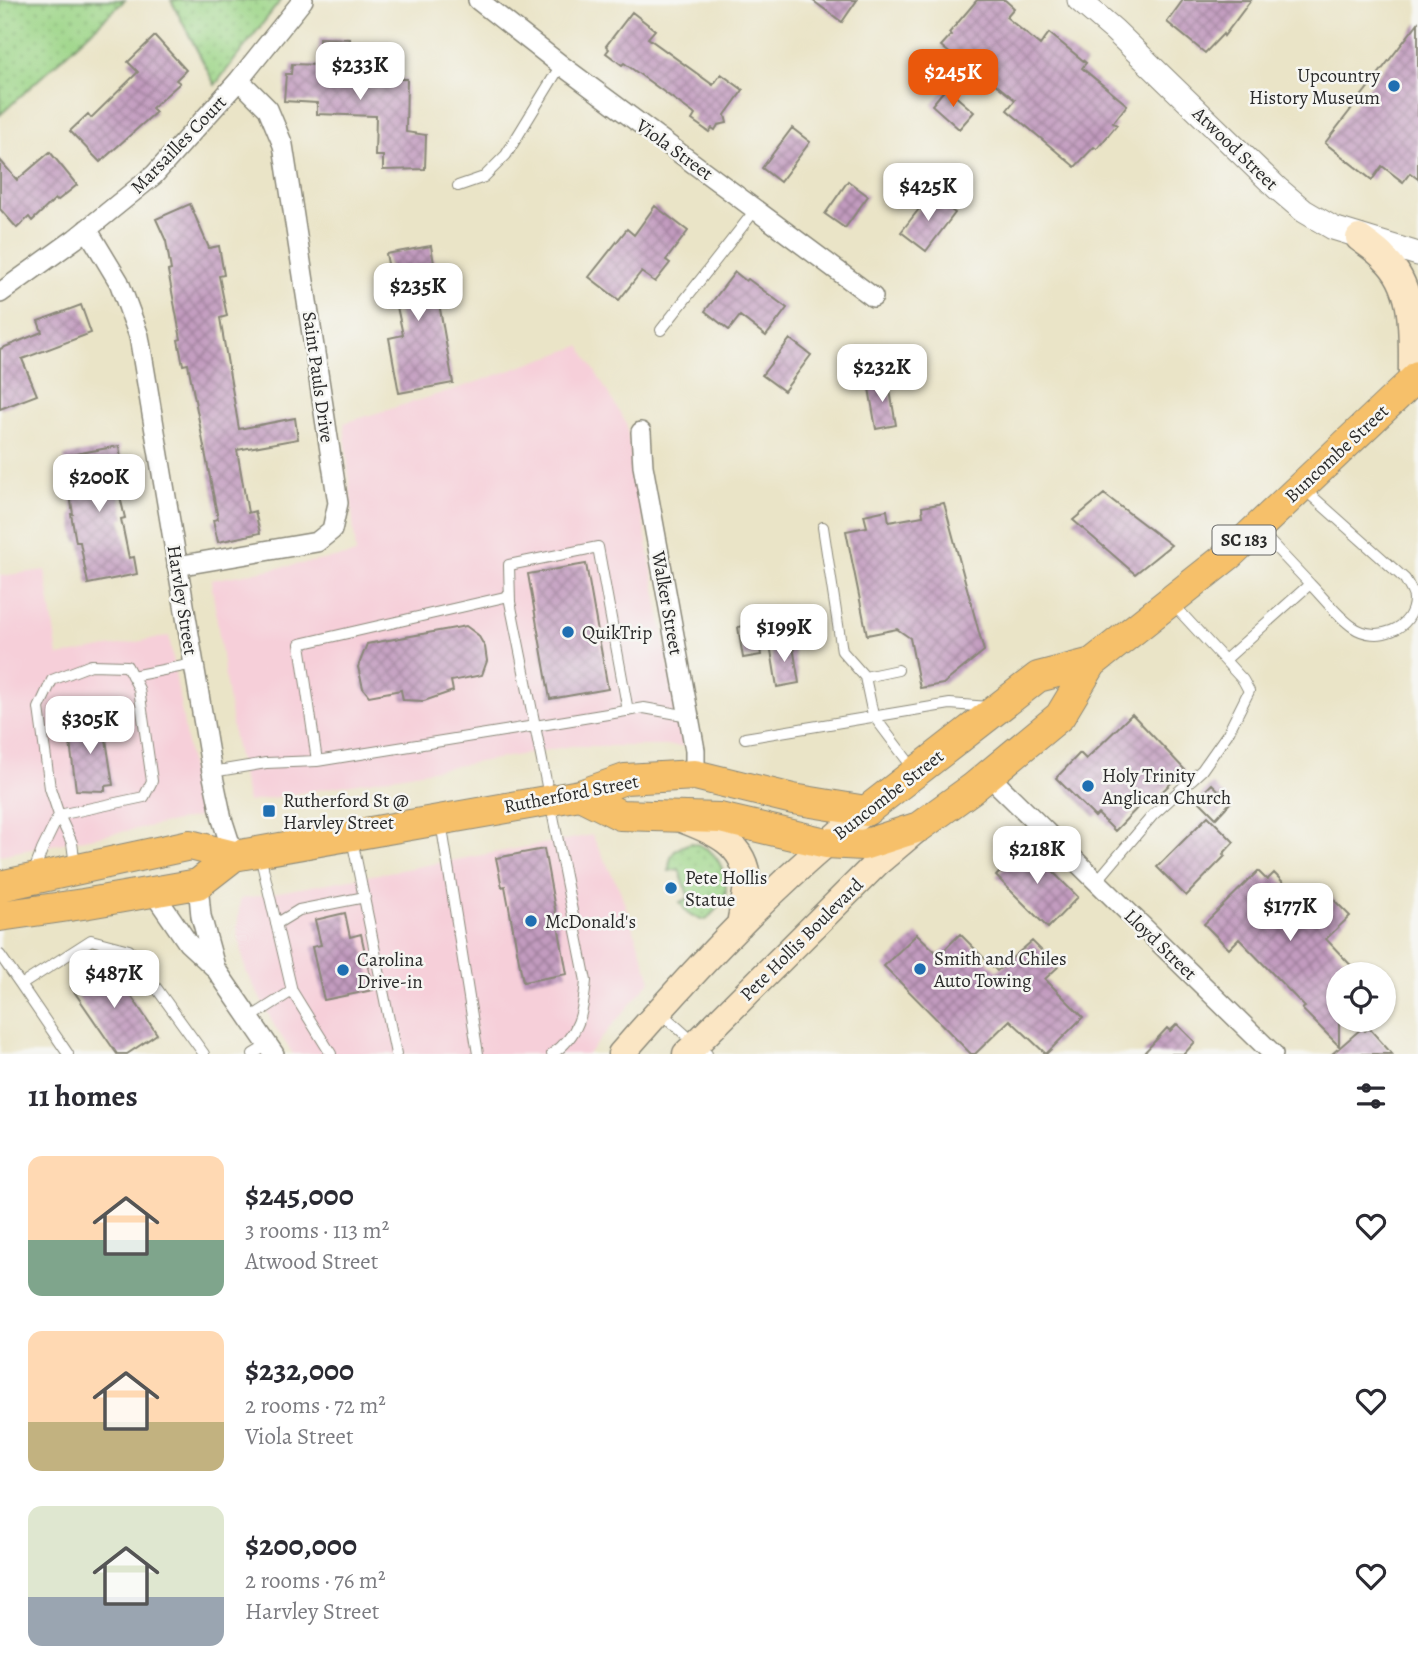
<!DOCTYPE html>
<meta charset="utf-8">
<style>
:root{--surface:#fff;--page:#f2f2f3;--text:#2b2b33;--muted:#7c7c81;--accent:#ea580c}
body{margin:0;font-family:Alegreya,serif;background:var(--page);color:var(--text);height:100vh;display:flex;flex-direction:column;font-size:26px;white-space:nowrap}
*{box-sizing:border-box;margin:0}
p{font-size:23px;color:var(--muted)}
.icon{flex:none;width:38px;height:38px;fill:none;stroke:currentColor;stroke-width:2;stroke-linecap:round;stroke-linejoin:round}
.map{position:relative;height:1054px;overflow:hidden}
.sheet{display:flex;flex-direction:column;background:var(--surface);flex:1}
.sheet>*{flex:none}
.tools{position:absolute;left:1326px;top:962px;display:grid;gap:14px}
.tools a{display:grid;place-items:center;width:70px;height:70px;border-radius:50%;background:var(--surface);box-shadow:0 2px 5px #0004;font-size:35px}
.price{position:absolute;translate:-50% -60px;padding:0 16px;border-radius:14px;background:#fff;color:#222;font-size:23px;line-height:46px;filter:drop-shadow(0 2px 4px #0008)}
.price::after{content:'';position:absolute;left:50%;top:42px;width:21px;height:16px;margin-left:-10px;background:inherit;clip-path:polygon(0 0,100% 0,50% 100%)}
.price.active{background:var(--accent);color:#fff}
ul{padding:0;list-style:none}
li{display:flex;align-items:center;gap:21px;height:175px;padding:0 28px}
li span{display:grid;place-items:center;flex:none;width:196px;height:140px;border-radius:14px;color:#555}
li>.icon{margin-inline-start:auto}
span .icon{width:84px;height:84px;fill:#fffc;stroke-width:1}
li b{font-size:30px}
h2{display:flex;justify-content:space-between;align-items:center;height:84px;padding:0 28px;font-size:30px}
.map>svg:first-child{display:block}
</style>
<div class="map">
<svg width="1418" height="1054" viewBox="0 0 1418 1054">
<defs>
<pattern id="grass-dots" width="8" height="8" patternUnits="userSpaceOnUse" patternTransform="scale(1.75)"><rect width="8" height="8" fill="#9dd588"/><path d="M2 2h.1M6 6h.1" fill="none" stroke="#87b776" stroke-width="1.8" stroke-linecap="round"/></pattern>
<pattern id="building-cross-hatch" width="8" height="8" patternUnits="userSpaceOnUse" patternTransform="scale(1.75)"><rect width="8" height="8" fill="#c29bbf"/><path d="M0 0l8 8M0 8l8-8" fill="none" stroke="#9e7f9b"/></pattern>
</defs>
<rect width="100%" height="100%" fill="#f6f6f2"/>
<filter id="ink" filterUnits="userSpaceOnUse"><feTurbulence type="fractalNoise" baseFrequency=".0143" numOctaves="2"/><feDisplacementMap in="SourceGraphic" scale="14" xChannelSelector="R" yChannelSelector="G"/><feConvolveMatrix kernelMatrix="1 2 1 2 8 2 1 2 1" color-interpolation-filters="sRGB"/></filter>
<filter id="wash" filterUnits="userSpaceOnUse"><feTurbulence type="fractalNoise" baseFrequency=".00686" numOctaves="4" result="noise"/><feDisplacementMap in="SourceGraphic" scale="28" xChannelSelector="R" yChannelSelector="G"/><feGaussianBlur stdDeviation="1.57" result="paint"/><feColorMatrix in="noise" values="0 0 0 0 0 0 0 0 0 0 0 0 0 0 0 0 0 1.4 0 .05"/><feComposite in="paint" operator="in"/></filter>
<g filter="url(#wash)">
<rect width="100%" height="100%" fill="#eae4c7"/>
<path fill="#f6cfd9" d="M 580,346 L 626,423 L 683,746 L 571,746 L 248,802 L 234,738 L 211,580 L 356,554 L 344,423 L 462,387 Z
M 45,570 L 58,656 L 169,636 L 199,817 L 0,855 L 0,576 Z
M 592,835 L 620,890 L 651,980 L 588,1054 L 293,1054 L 275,1027 L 246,971 L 237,929 L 240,899 Z"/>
<path fill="url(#grass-dots)" stroke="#64805a" stroke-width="2" d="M 0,0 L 125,0 L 0,115 Z
M 171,0 L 281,0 L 215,85 Z
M 691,843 C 719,847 729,876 725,900 L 706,920 C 693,918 686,913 680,902 L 689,898 L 679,869 L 669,871 C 669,853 675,848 691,843 Z"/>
<g id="blocks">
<path fill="url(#building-cross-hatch)" d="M 812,0 L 857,0 L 842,22 Z
M 977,0 L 1005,0 L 1014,8 L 1006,17 L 1040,45 L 1049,33 L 1086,63 L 1082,68 L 1127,105 L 1113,123 L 1117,125 L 1097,149 L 1094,147 L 1075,167 L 1007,110 L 1015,100 L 978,70 L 975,74 L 941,46 L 951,35 L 949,33 Z
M 1183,0 L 1251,0 L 1224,36 L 1223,34 L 1205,53 L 1167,22 Z
M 632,12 L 655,30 L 648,38 L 713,85 L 721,74 L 743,90 L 725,115 L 727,123 L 718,125 L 715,130 L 712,128 L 709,132 L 692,120 L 695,115 L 693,113 L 624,63 L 622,65 L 606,53 L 609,49 L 606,46 Z
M 1418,23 L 1418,179 L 1410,173 L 1403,182 L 1382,166 L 1372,180 L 1325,143 Z
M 155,36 L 186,70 L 176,80 L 180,83 L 152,108 L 156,112 L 100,162 L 70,131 L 88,114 L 91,118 L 138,72 L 128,62 Z
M 319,38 L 350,39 L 349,72 L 398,74 L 398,79 L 407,79 L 406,132 L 426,135 L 425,169 L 383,170 L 383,156 L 375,156 L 376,116 L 317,114 L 317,103 L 284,101 L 286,74 L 291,74 L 292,64 L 318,65 Z
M 946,88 L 974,112 L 959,129 L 932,105 Z
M 792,128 L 810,142 L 780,182 L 762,168 Z
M 50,152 L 77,185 L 57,201 L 55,199 L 32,221 L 29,217 L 17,228 L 0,209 L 0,160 L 17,180 Z
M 848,181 L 868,196 L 845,228 L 825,214 Z
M 930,195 L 955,213 L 926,251 L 901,232 Z
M 190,204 L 209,248 L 219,246 L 224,275 L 219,276 L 227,316 L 220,318 L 239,429 L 295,418 L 298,439 L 237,450 L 248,513 L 255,511 L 260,533 L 218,542 L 213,520 L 218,519 L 188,364 L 183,365 L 178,340 L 181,339 L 168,271 L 171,270 L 166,241 L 156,219 Z
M 655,206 L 688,231 L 666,260 L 670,263 L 655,282 L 641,272 L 619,300 L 589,277 L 627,229 L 634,235 Z
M 431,246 L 436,275 L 434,275 L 453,383 L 399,393 L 389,338 L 403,335 L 386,254 Z
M 735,272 L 746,281 L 748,279 L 787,308 L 766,336 L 740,316 L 729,330 L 705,311 Z
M 81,305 L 91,333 L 22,359 L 37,395 L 0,409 L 0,349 L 42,332 L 38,321 Z
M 790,339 L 811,355 L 784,391 L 762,375 Z
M 888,379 L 896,425 L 876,429 L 868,382 Z
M 119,446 L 123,473 L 115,475 L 125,518 L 121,519 L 129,558 L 134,557 L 137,574 L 88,584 L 80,542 L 76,542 L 71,514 L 73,514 L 64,456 Z
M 1104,494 L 1171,545 L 1135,574 L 1073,520 Z
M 944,503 L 984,651 L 943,684 L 920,688 L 910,638 L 897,629 L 867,635 L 846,531 L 867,527 L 864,515 L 887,510 L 889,522 L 923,516 L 922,507 Z
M 586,564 L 608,689 L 550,699 L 528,574 Z
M 756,624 L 761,655 L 743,658 L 738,627 Z
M 466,626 L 478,635 L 485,647 L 487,661 L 482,675 L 451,681 L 453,691 L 424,701 L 403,700 L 401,690 L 369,696 L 363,688 L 358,667 L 367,644 Z
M 792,640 L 799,683 L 777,687 L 770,644 Z
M 1132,714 L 1185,770 L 1151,802 L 1147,798 L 1115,831 L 1098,814 L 1095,817 L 1056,778 L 1080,753 L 1086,759 Z
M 103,720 L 113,785 L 105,786 L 105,791 L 76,790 L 68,726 Z
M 1212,784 L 1231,802 L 1216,818 L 1197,799 Z
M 1208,816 L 1234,842 L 1223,854 L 1225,856 L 1186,896 L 1157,867 Z
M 1026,845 L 1078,897 L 1048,928 L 996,876 Z
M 544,849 L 567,974 L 523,982 L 505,886 L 502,887 L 496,858 Z
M 1258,871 L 1267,880 L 1274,873 L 1309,909 L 1326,892 L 1350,916 L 1326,939 L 1360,975 L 1339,975 L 1339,1046 L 1302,1009 L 1305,1007 L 1239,939 L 1229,949 L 1204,924 Z
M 345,913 L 350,937 L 361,934 L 373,990 L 324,1000 L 312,947 L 321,945 L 315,920 Z
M 917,934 L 939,955 L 960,934 L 997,971 L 1032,941 L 1058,967 L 1045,979 L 1083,1017 L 1046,1054 L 1010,1020 L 975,1054 L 971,1054 L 884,966 Z
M 108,962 L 157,1034 L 127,1054 L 117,1054 L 71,987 Z
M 1177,1024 L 1195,1042 L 1184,1054 L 1143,1054 L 1167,1028 L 1170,1031 Z
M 1362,1028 L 1365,1031 L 1369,1028 L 1392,1054 L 1332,1054 Z"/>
</g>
</g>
<g filter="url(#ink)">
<use href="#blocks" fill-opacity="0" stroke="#8a8879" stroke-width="2"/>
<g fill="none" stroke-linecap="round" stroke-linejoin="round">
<defs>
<path id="service" d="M 458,186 L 484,177 L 506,155 L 561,65
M 661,330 L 756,209
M 1304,489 L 1405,579 C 1408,585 1414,593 1414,599 C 1414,630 1376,643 1353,627 C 1337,616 1323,597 1310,584
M 823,527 L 842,651 L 865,677 L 873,715 L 913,768
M 1225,660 L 1310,584 L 1260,531
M 132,676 L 194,664
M 865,677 L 898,670
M 745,738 L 950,704 L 989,707
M 317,761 L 300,644 L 509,596
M 212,772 L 266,763 L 317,761 L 535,726 L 510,602 L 509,565 L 598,547 L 628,711
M 441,822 L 478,1054
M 352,839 L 396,1054
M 260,855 L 292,991
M 33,874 L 42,850 L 59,815 L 50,788 L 39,708 L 52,680 L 91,665 L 127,666 L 139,689 L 152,781 L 144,797 L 59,815 L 72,843 L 75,865
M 1097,881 L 1153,815 L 1202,770 L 1228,733 L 1249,691 L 1243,680 L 1172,603
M 276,924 L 299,910 L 365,897
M 0,955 L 21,985
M 659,1011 L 707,1054
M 250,1018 L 292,991 L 331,1054
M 68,1054 L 21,985 L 91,940 L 129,950 L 204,1054
M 253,1054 L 268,1045
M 552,1054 C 580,1035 583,1012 586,981 L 535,726 L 644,708 L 689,716"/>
<path id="minor" d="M 478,0 L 561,65 L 873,297
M 87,229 L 119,282 L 139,336 L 212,772 L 222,819 L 234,856
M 0,293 L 75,239 L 154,175 L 239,80 L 303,0
M 641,432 L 643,466 L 695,750 L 695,775
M 177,566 L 317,542 L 332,530 L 338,503 L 283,145 L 268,109 L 239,80
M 988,775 L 1273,1054
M 198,884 L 201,916 L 215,967
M 153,892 L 188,943 L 215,968 L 274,1054"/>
<path id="tertiary" d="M 1079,0 L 1114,30 L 1277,188 L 1304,211 L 1333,228 L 1418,254"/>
<path id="secondary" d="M 1359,238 C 1367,244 1377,250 1384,258 C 1418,289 1411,340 1412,382
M 684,820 C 713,831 746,844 747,881 C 747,895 742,911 740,925
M 621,1054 C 697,967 775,883 866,811
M 686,1054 L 877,863 L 915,831"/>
<path id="primary" d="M 580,795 L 620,815 L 720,818 L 826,843 L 863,845 L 919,827 L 973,788 L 1060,716 L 1092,663 L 1230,554 L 1418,376
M 0,886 L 190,845 L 234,856 L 580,795 L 625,779 L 695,775 L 793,799 L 866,811 L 1038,677 L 1092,663
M 0,916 L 83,904 L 198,884 L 234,856"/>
</defs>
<use href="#service" stroke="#8a8879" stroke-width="12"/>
<use href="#minor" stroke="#8a8879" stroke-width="22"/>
<use href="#tertiary" stroke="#8a8879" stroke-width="25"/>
<use href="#secondary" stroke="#8a8879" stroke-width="29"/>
<use href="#primary" stroke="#8a8879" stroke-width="32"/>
<use href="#service" stroke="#fff" stroke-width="10"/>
<use href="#minor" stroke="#fff" stroke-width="19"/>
<use href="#tertiary" stroke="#fff" stroke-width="23"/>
<use href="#secondary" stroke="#fbe6c4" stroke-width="26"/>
<use href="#primary" stroke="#f6c06b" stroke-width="30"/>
</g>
</g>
<g fill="#1f6fb2" stroke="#f6f6f2" stroke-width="2.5">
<circle cx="1394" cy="86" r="7"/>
<circle cx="568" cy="632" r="7"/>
<circle cx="1088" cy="786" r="7"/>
<rect x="262" y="804" width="14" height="14" rx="3.5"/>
<circle cx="671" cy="888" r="7"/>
<circle cx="531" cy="921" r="7"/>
<circle cx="920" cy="969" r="7"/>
<circle cx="343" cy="970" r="7"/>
</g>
<g text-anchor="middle" stroke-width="5" stroke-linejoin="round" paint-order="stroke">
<rect fill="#f6f6f2" stroke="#686867" stroke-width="2" x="1212.5" y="525.5" width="63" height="29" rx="5"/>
<g font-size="18" font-weight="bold" fill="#2b2b2b">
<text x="1244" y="546">SC 183</text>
</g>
<g font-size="19" fill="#2b2b2b" stroke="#f6f6f2" text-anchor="start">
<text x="1380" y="82" text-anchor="end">Upcountry<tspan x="1380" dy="22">History Museum</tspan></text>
<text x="582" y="639">QuikTrip</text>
<text x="1102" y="782">Holy Trinity<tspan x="1102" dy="22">Anglican Church</tspan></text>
<text x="283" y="807">Rutherford St @<tspan x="283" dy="22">Harvley Street</tspan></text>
<text x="685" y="884">Pete Hollis<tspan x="685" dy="22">Statue</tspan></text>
<text x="545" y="928">McDonald's</text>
<text x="934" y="965">Smith and Chiles<tspan x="934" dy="22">Auto Towing</tspan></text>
<text x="357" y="966">Carolina<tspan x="357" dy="22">Drive-in</tspan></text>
</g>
<g font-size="19" fill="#2b2b2b" stroke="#f6f6f2">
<text transform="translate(178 144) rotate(-46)" y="7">Marsailles Court</text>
<text transform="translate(1236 148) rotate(44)" y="7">Atwood Street</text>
<text transform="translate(675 149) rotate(36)" y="7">Viola Street</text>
<text transform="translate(319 377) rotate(82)" y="7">Saint Pauls Drive</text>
<text transform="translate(1336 453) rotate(-43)" y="7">Buncombe Street</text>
<text transform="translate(183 600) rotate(81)" y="7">Harvley Street</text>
<text transform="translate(668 603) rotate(80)" y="7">Walker Street</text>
<text transform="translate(571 793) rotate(-11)" y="7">Rutherford Street</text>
<text transform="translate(888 794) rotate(-38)" y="7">Buncombe Street</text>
<text transform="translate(801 939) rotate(-45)" y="7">Pete Hollis Boulevard</text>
<text transform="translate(1161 944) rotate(44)" y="7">Lloyd Street</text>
</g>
</g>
</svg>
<div class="tools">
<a><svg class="icon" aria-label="locate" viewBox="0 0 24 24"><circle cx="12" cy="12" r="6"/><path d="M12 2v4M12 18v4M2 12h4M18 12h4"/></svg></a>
</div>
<b class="price" style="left:360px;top:102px">$233K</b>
<b class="price active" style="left:953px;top:109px">$245K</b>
<b class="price" style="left:928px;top:223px">$425K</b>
<b class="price" style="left:418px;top:323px">$235K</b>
<b class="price" style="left:882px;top:404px">$232K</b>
<b class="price" style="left:99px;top:514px">$200K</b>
<b class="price" style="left:784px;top:664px">$199K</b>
<b class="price" style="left:90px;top:756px">$305K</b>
<b class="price" style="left:1037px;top:886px">$218K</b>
<b class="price" style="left:1290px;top:943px">$177K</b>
<b class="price" style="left:114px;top:1010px">$487K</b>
</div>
<section class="sheet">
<h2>11 homes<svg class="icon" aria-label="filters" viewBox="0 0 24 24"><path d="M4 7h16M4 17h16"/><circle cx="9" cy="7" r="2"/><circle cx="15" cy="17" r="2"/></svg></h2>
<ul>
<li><span style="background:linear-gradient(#ffd9b3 60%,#7fa58c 0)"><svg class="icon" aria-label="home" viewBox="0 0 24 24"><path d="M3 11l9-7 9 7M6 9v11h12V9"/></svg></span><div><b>$245,000</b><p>3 rooms · 113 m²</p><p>Atwood Street</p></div><svg class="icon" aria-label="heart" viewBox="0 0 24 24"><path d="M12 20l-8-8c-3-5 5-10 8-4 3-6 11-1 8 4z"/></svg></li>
<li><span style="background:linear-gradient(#ffd9b3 65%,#c2b280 0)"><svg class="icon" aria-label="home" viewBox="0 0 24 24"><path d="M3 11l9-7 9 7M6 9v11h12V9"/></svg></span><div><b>$232,000</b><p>2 rooms · 72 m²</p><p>Viola Street</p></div><svg class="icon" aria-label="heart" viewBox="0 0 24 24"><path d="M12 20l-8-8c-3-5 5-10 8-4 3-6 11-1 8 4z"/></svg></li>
<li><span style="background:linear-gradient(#dfe7d0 65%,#9aa5b1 0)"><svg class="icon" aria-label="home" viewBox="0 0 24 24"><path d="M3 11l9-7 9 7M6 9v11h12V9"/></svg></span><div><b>$200,000</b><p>2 rooms · 76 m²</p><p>Harvley Street</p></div><svg class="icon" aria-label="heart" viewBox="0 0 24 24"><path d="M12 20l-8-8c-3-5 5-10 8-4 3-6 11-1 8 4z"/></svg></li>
</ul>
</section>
